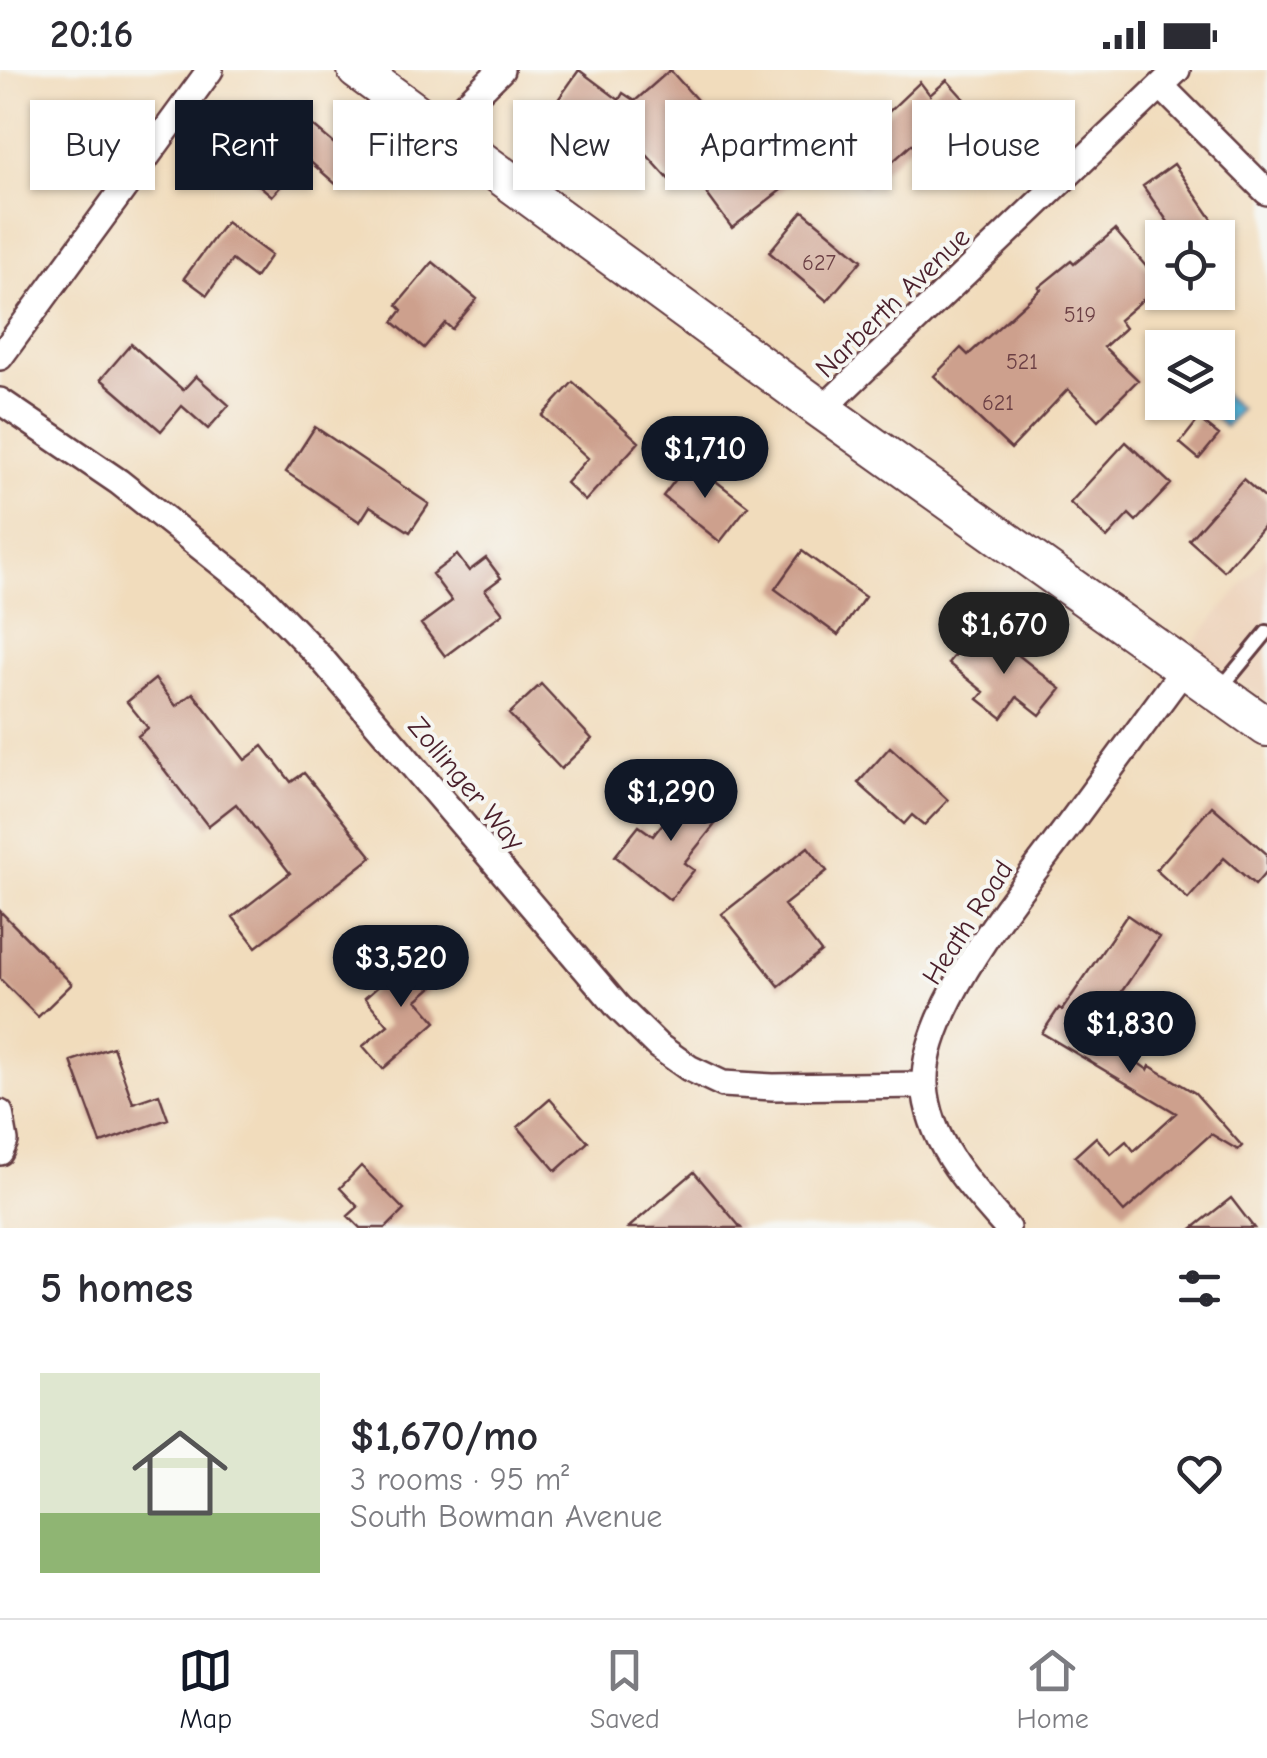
<!DOCTYPE html>
<meta charset="utf-8">
<style>
:root{--surface:#fff;--page:#f2f2f3;--text:#2b2b33;--muted:#7c7c81;--line:#e1e1e2;--accent:#111827}
body{margin:0;font-family:"Comic Neue",sans-serif;background:var(--page);color:var(--text);height:100vh;display:flex;flex-direction:column;font-size:38px;white-space:nowrap}
*{box-sizing:border-box;margin:0}
p{font-size:32px;color:var(--muted)}
.icon{flex:none;width:55px;height:55px;fill:none;stroke:currentColor;stroke-width:2;stroke-linecap:round;stroke-linejoin:round}
.map{position:relative;height:1158px;overflow:hidden}
.details{display:flex;flex-direction:column;background:var(--surface);flex:1}
.details>*{flex:none}
.guide{position:absolute;left:30px;top:30px;width:1208px;height:90px;display:flex;gap:20px}
.fabs{position:absolute;left:1145px;top:150px;display:grid;gap:20px}
.fabs a{display:grid;place-items:center;width:90px;height:90px;border-radius:0px;background:var(--surface);box-shadow:0 2px 8px #0004;font-size:50px}
.price{position:absolute;translate:-50% -85px;padding:0 22px;border-radius:35px;background:var(--accent);color:#fff;font-size:32px;line-height:65px;filter:drop-shadow(0 2px 5px #0008)}
.price::after{content:'';position:absolute;left:50%;top:60px;width:30px;height:22px;margin-left:-15px;background:inherit;clip-path:polygon(0 0,100% 0,50% 100%)}
.price.active{background:#222;color:#fff}
ul{padding:0;list-style:none}
li{display:flex;align-items:center;gap:30px;height:250px;padding:0 40px}
li+li{border-top:2px solid var(--line)}
li span{display:grid;place-items:center;flex:none;width:280px;height:200px;border-radius:0px;color:#555}
li>.icon{margin-inline-start:auto}
span .icon{width:120px;height:120px;fill:#fffc;stroke-width:1}
li b{font-size:42px}
h2{display:flex;justify-content:space-between;align-items:center;height:120px;padding:0 40px;font-size:42px}
.chip{padding:0 35px;border-radius:0px;background:var(--surface);box-shadow:0 2px 8px #0004;font-size:35px;line-height:90px}
.chip.active{background:var(--accent);color:#fff}
.status{display:flex;justify-content:space-between;align-items:center;height:70px;padding:0 50px;background:var(--surface);direction:ltr}
.status svg{height:28px;fill:currentColor}
.dock{display:flex;justify-content:space-around;align-items:center;height:140px;border-top:2px solid var(--line);background:var(--surface);font-size:28px;color:var(--muted)}
.dock a{display:grid;justify-items:center;gap:5px}
.dock .active{color:var(--accent)}
.map>svg:first-child{display:block}
</style>
<div class="status"><b>20:16</b><svg viewBox="0 0 49 12"><path d="M0 12V9h3v3zM5 12V6h3v6zM10 12V3h3v9zM15 12V0h3v12zM26 1h20v11H26zM47 4h2v5h-2z"/></svg></div>
<div class="map">
<svg width="1267" height="1158" viewBox="0 0 1267 1158">
<rect width="100%" height="100%" fill="#f6f6f2"/>
<filter id="ink" filterUnits="userSpaceOnUse"><feTurbulence type="fractalNoise" baseFrequency=".01" numOctaves="2"/><feDisplacementMap in="SourceGraphic" scale="20" xChannelSelector="R" yChannelSelector="G"/><feConvolveMatrix kernelMatrix="1 2 1 2 8 2 1 2 1" color-interpolation-filters="sRGB"/></filter>
<filter id="wash" filterUnits="userSpaceOnUse"><feTurbulence type="fractalNoise" baseFrequency=".0048" numOctaves="4" result="noise"/><feDisplacementMap in="SourceGraphic" scale="40" xChannelSelector="R" yChannelSelector="G"/><feGaussianBlur stdDeviation="2.25" result="paint"/><feColorMatrix in="noise" values="0 0 0 0 0 0 0 0 0 0 0 0 0 0 0 0 0 1.4 0 .05"/><feComposite in="paint" operator="in"/></filter>
<g filter="url(#wash)">
<rect width="100%" height="100%" fill="#f1dcbc"/>
<path fill="#edd2b9" d="M 1266,486 L 1267,486 L 1267,632 L 1191,576 Z"/>
<path fill="#57b1d4" stroke="#506880" stroke-width="2.5" d="M 1218,320 L 1240,339 L 1225,357 L 1200,334 L 1193,339 L 1185,333 L 1218,332 Z"/>
<g id="blocks">
<path fill="#cda08d" d="M 579,0 L 619,30 L 623,23 L 635,31 L 670,0 L 751,90 L 765,80 L 790,113 L 732,158 L 690,101 L 674,115 L 627,63 L 614,81 L 553,37 Z
M 947,10 L 978,45 L 926,91 L 912,74 L 864,118 L 842,94 L 861,72 L 859,70 L 920,12 L 930,25 Z
M 292,38 L 358,94 L 338,116 L 306,88 L 272,126 L 239,98 Z
M 1174,94 L 1214,152 L 1193,168 L 1179,168 L 1143,116 Z
M 803,141 L 862,190 L 827,231 L 769,182 Z
M 226,152 L 271,185 L 255,208 L 232,190 L 207,225 L 184,208 Z
M 1115,160 L 1161,214 L 1119,250 L 1125,258 L 1104,277 L 1138,310 L 1098,350 L 1068,319 L 1011,379 L 934,306 L 961,278 L 968,285 L 1041,219 L 1039,217 L 1071,191 L 1074,194 Z
M 433,192 L 477,229 L 452,259 L 445,253 L 424,278 L 393,252 L 402,240 L 397,235 Z
M 131,274 L 183,320 L 196,306 L 229,335 L 208,359 L 182,336 L 161,361 L 101,309 Z
M 573,312 L 639,372 L 585,431 L 566,413 L 588,388 L 542,346 Z
M 1199,349 L 1219,365 L 1199,389 L 1180,373 Z
M 315,357 L 429,434 L 410,462 L 370,436 L 360,452 L 286,402 Z
M 1126,372 L 1171,414 L 1136,451 L 1129,444 L 1107,468 L 1070,433 Z
M 690,391 L 748,436 L 720,472 L 663,426 Z
M 1243,409 L 1267,430 L 1267,452 L 1224,501 L 1189,470 Z
M 802,481 L 865,527 L 838,565 L 775,519 Z
M 457,485 L 469,501 L 486,488 L 501,508 L 485,520 L 503,543 L 445,586 L 421,554 L 452,531 L 432,504 Z
M 969,567 L 987,581 L 997,568 L 1061,619 L 1040,645 L 1017,627 L 1002,648 L 978,629 L 984,622 L 948,593 Z
M 155,609 L 176,636 L 193,623 L 245,690 L 263,676 L 291,712 L 304,703 L 372,787 L 256,877 L 233,847 L 290,803 L 236,734 L 208,756 L 138,666 L 148,658 L 127,632 Z
M 541,614 L 592,669 L 561,699 L 509,644 Z
M 890,677 L 948,730 L 924,755 L 912,745 L 904,754 L 858,713 Z
M 691,717 L 724,743 L 684,793 L 694,800 L 670,830 L 615,786 L 639,756 L 653,766 Z
M 1212,736 L 1267,784 L 1267,801 L 1255,815 L 1224,788 L 1188,829 L 1156,800 Z
M 808,777 L 827,801 L 784,835 L 821,882 L 779,916 L 722,844 Z
M 0,841 L 72,914 L 38,947 L 0,909 Z
M 1127,845 L 1159,867 L 1094,962 L 1148,1000 L 1150,996 L 1195,1023 L 1242,1076 L 1238,1080 L 1211,1064 L 1124,1142 L 1075,1086 L 1096,1067 L 1111,1084 L 1126,1071 L 1134,1081 L 1176,1043 L 1042,963 L 1059,938 L 1062,940 Z
M 415,884 L 439,911 L 417,930 L 436,952 L 383,999 L 363,976 L 388,955 L 365,928 Z
M 113,977 L 133,1033 L 159,1024 L 168,1049 L 101,1073 L 71,991 Z
M 550,1029 L 588,1072 L 556,1101 L 518,1057 Z
M 361,1096 L 404,1140 L 386,1158 L 360,1158 L 348,1146 L 358,1137 L 340,1118 Z
M 694,1102 L 741,1158 L 628,1158 Z
M 1231,1128 L 1254,1158 L 1193,1158 Z"/>
</g>
</g>
<g filter="url(#ink)">
<use href="#blocks" fill-opacity="0" stroke="#633b41" stroke-width="2.5"/>
<g fill="none" stroke-linecap="round" stroke-linejoin="round">
<defs>
<path id="lane" d="M 1221,618 L 1267,562"/>
<path id="street" d="M 1161,16 L 1267,122
M 441,59 L 501,0
M 0,287 L 210,0
M 0,331 L 119,412 L 256,521 L 321,588 L 618,937 L 658,976 L 689,998 L 723,1014 L 773,1017 L 925,1015
M 822,340 L 1177,0
M 0,1043 L 5,1071 L 0,1082
M 1007,1158 C 971,1117 929,1074 925,1015 C 921,937 1026,814 1071,752 C 1109,701 1146,650 1184,599"/>
<path id="secondary" d="M 357,0 L 822,340 L 1267,657"/>
</defs>
<use href="#lane" stroke="#633b41" stroke-width="18"/>
<use href="#street" stroke="#633b41" stroke-width="30"/>
<use href="#secondary" stroke="#633b41" stroke-width="42"/>
<use href="#lane" stroke="#fff" stroke-width="12"/>
<use href="#street" stroke="#fff" stroke-width="25"/>
<use href="#secondary" stroke="#fff" stroke-width="38"/>
</g>
</g>
<g text-anchor="middle" stroke-width="8" stroke-linejoin="round" paint-order="stroke">
<g font-size="22" fill="#6b3f44">
<text x="819" y="200">627</text>
<text x="1080" y="252">519</text>
<text x="1022" y="299">521</text>
<text x="998" y="340">621</text>
</g>
<g font-size="28" fill="#4a1f2b" stroke="#f6f6f2">
<text transform="translate(892 232) rotate(-44)" y="10">Narberth Avenue</text>
<text transform="translate(467 713) rotate(50)" y="10">Zollinger Way</text>
<text transform="translate(967 852) rotate(-57)" y="10">Heath Road</text>
</g>
</g>
</svg>
<div class="fabs">
<a><svg class="icon" aria-label="locate" viewBox="0 0 24 24"><circle cx="12" cy="12" r="6"/><path d="M12 2v4M12 18v4M2 12h4M18 12h4"/></svg></a>
<a><svg class="icon" aria-label="layers" viewBox="0 0 24 24"><path d="M12 4l9 5-9 5-9-5zM3 14l9 5 9-5"/></svg></a>
</div>
<b class="price" style="left:705px;top:431px">$1,710</b>
<b class="price active" style="left:1004px;top:607px">$1,670</b>
<b class="price" style="left:671px;top:774px">$1,290</b>
<b class="price" style="left:401px;top:940px">$3,520</b>
<b class="price" style="left:1130px;top:1006px">$1,830</b>
<div class="guide">
<a class="chip">Buy</a>
<a class="chip active">Rent</a>
<a class="chip">Filters</a>
<a class="chip">New</a>
<a class="chip">Apartment</a>
<a class="chip">House</a>
</div>
</div>
<section class="details">
<h2>5 homes<svg class="icon" aria-label="filters" viewBox="0 0 24 24"><path d="M4 7h16M4 17h16"/><circle cx="9" cy="7" r="2"/><circle cx="15" cy="17" r="2"/></svg></h2>
<ul>
<li><span style="background:linear-gradient(#dfe7d0 70%,#8fb573 0)"><svg class="icon" aria-label="home" viewBox="0 0 24 24"><path d="M3 11l9-7 9 7M6 9v11h12V9"/></svg></span><div><b>$1,670/mo</b><p>3 rooms · 95 m²</p><p>South Bowman Avenue</p></div><svg class="icon" aria-label="heart" viewBox="0 0 24 24"><path d="M12 20l-8-8c-3-5 5-10 8-4 3-6 11-1 8 4z"/></svg></li>
</ul>
</section>
<nav class="dock">
<a class="active"><svg class="icon" aria-label="map" viewBox="0 0 24 24"><path d="M3 6l6-2 6 2 6-2v14l-6 2-6-2-6 2zM9 4v14M15 6v14"/></svg>Map</a>
<a><svg class="icon" aria-label="saved" viewBox="0 0 24 24"><path d="M7 4h10v16l-5-4-5 4z"/></svg>Saved</a>
<a><svg class="icon" aria-label="home" viewBox="0 0 24 24"><path d="M3 11l9-7 9 7M6 9v11h12V9"/></svg>Home</a>
</nav>
